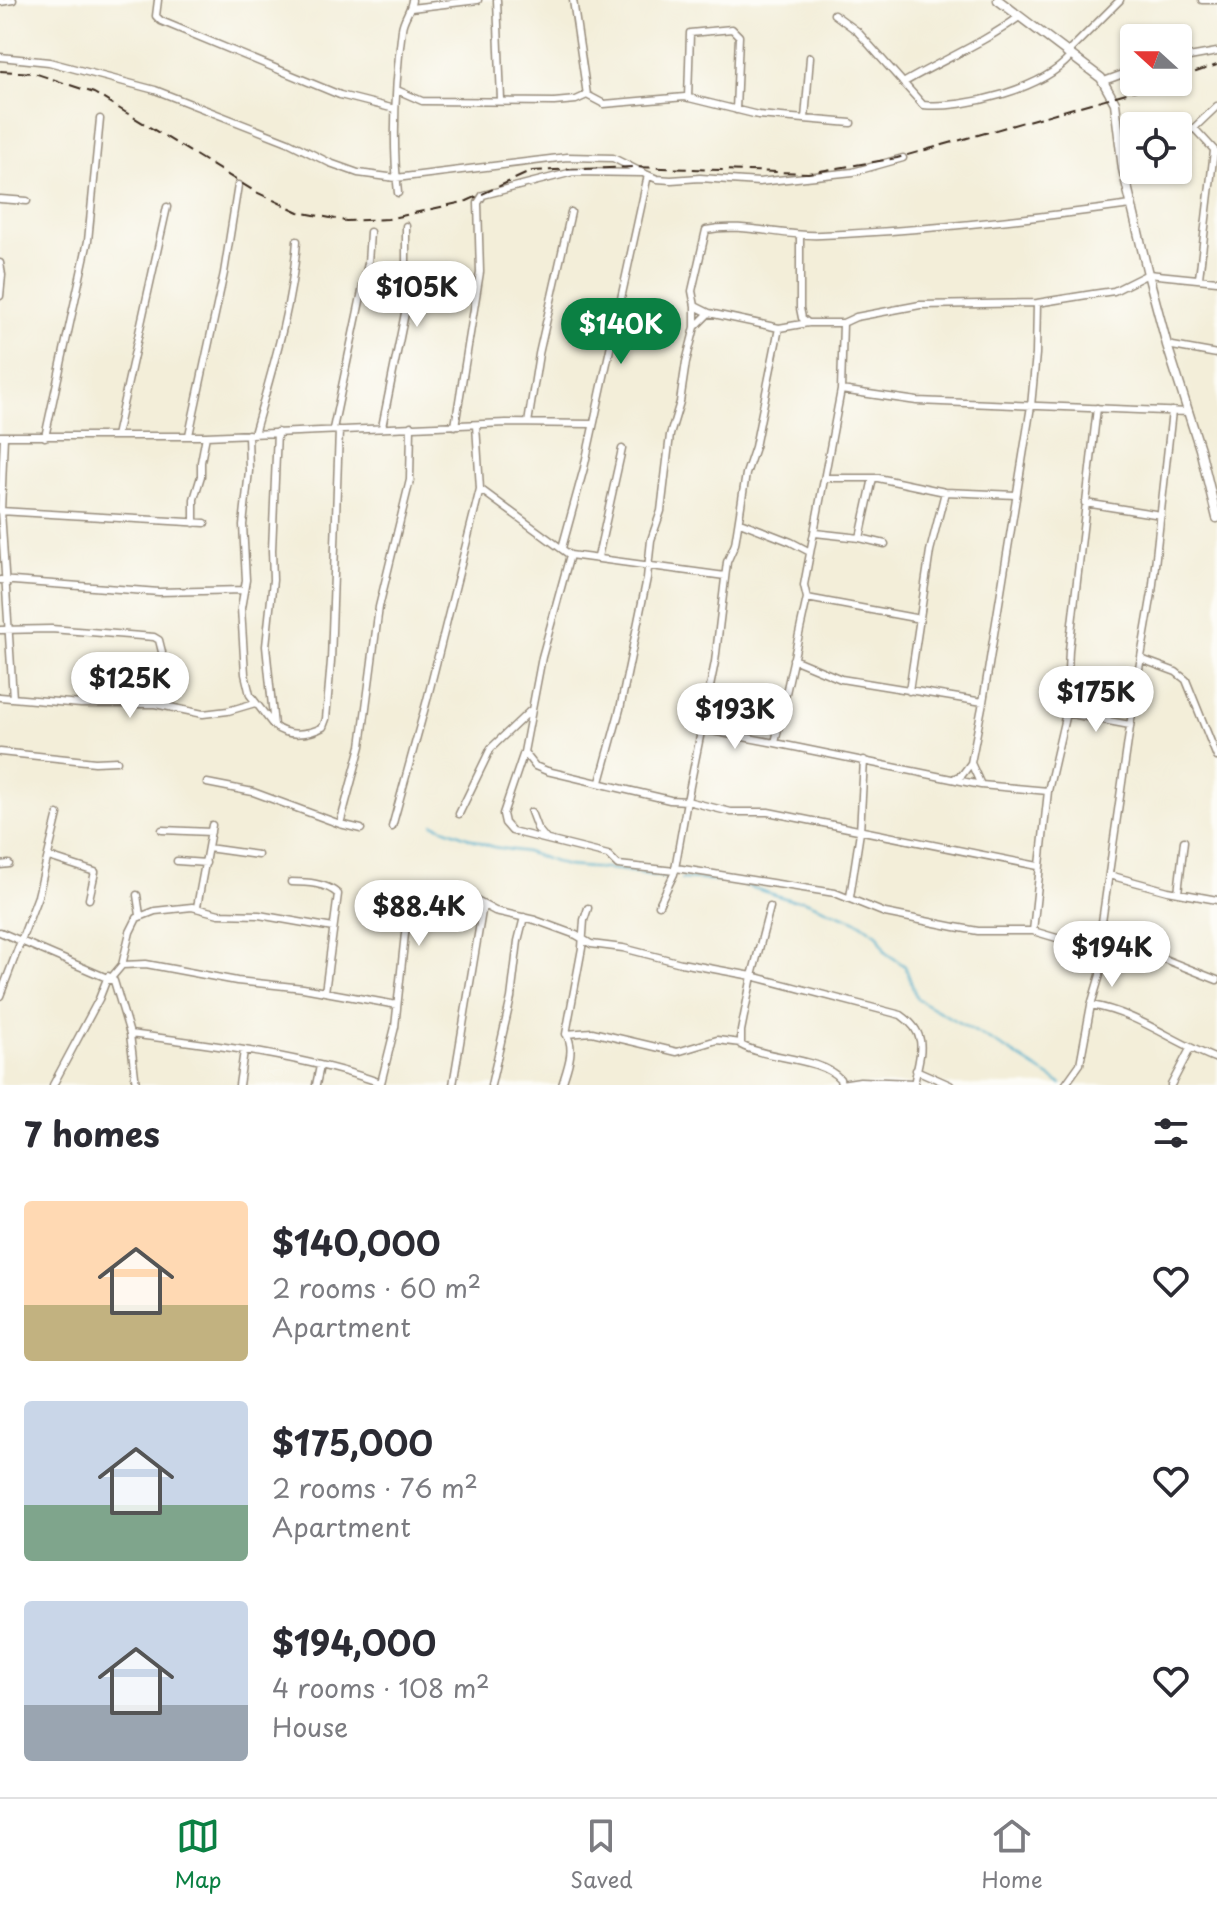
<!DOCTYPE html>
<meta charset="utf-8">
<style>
:root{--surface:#fff;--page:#f2f2f3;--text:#2b2b33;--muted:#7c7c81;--line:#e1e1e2;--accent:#0b8043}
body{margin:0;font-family:"Playpen Sans",sans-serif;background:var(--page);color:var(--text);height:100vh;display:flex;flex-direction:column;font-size:30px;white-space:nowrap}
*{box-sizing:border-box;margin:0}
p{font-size:26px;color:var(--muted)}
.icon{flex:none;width:44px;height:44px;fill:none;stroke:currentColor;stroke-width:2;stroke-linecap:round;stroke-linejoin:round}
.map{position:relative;height:1085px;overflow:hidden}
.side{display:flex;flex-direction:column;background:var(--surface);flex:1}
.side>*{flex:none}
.needle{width:52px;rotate:291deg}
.tools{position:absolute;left:1120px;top:24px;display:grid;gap:16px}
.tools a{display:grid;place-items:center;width:72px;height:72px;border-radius:8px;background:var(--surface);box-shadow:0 2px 6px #0004;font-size:40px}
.price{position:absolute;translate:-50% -68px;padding:0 18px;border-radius:28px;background:#fff;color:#222;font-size:26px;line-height:52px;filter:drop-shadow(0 2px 4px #0008)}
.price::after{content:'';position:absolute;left:50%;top:48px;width:24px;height:18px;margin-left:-12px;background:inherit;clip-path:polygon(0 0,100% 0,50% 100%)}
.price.active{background:var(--accent);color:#fff}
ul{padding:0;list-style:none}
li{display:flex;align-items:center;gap:24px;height:200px;padding:0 24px}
li span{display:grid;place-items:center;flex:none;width:224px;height:160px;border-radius:8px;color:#555}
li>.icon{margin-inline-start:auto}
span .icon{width:96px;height:96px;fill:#fffc;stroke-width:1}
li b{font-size:34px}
h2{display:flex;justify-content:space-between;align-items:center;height:96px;padding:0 24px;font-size:34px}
.dock{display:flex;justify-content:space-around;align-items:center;height:112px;border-top:2px solid var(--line);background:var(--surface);font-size:22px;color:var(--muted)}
.dock a{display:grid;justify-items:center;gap:4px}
.dock .active{color:var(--accent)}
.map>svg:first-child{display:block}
</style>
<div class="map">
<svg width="1217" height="1085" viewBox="0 0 1217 1085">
<rect width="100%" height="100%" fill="#fdfcf7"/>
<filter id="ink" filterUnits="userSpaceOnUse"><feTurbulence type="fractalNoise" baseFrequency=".0125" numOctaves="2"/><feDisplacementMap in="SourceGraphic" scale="16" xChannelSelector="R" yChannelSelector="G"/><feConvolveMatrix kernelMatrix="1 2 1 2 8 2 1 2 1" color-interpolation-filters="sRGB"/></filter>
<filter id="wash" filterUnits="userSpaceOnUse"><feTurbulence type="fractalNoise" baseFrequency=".006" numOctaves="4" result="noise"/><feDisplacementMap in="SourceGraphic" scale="32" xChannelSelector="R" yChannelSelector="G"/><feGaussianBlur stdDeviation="1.8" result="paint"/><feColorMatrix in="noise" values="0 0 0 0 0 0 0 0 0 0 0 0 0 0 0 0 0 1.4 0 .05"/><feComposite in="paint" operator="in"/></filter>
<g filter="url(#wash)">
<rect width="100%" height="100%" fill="#f3eed9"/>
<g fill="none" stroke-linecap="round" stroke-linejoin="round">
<path stroke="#4dadcc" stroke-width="2" d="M 433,824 L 493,847 L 526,852 L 566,866 L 619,870 L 668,878
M 681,879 L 731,881 L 791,900 L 803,900 L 859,922 L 878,935 L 886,953 L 905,966 L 917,999 L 1004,1048 L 1061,1084"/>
</g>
</g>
<g filter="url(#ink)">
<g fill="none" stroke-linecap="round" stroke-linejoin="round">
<defs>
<path id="street" d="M 158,0 L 156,16 L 161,21 L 340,95 L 395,109
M 497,0 L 501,100
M 573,0 L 587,95
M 1202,0 L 1217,0
M 0,2 L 13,0
M 411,8 L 478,0
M 834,14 L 857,31 L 923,105 C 965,109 1042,89 1070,57
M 1066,54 L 1120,0
M 0,57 L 49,62 L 155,90 L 288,142 L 330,163 L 358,173 L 396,178 L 567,157 L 613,158 L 643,173
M 1178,59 L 1217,52
M 1104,81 L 1134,70
M 903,83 C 942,60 982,44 1019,17
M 397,90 L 422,101 L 554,102 L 576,100 L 587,95 L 604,104 L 685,97 L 758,115 L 851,123
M 688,98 L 690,33 L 732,29 L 739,36 L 736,110
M 805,119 L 810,57
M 1194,128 L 1217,153
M 1178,138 L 1194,128 L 1217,106
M 1121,149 L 1134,147
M 398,193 C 392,139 395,84 402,29 C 403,18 411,11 412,0
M 0,199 L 27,201
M 800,236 L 800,308 L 802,318 L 808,323
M 0,263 L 2,275 L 0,296
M 1199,278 L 1214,151
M 695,306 L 695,327
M 843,323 L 856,317 L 920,305 L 1037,303 L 1093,294 L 1114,291 L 1148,274 L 1217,281
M 779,328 L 709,313 L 695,306 L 692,291 L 706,230 C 743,222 783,237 821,235 C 925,231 1028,219 1131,205
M 1167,345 L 1217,354
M 841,390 L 917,401 L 1189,412
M 528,423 L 539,354 L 571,212
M 476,425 L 480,489 L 570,555 L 725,576
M 455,426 L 480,272 L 478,203 L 483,195 L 573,172 L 643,173 L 657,179 L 671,180 L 700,178 L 759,182 L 853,172 L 903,158
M 382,427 L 406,308 L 406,226
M 333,429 L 368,263 L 370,232
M 248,434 L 249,471 L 243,525 L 246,580 L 241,608 L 245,674 L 250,695 L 274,726 C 287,737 309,735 323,727 L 326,719 L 331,661 L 339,430
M 254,434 C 272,370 292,307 297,241
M 189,435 L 224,273 L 238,185
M 0,436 L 206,436 L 506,423 L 592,424
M 4,436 L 1,511 L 13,698
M 116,436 L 167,207
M 45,437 L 88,241 L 100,119
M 826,478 L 878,478 L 945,492 L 1016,495
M 1085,503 L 1161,515
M 0,511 L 205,523
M 740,522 L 791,542 L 810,552
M 194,523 L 194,499 L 201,476 L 201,462 L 206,436
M 815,533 L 860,538 L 885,544
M 860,538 L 873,478
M 562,548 L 584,468 L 648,175
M 570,555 L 542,657 L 524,752 L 535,766 L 547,771 L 670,800 L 687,801 L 715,662 L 727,562 L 735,544 L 746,474 L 755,447 L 779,328 L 808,323 L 843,323 L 841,390 L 804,585 L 807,598 L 920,619
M 598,557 L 622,449
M 0,580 L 159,592 L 244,590
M 807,598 L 775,743 L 981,785 L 1048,791
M 0,630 L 51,629 L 154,637 L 159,640 L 162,652
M 793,659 L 841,679 L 983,702
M 1141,659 L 1176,672 L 1186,680 L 1217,757
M 909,691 L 930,551 L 945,492
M 0,697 L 81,704 L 155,704 L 203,714 L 228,711 L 255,703
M 1066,713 L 1130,725
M 274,726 L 266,646 L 273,580 L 272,550 L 277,432
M 701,729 L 775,743
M 0,752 L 95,762 L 117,761
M 524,752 L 503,814 L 505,823 L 512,831 L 608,855 L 618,865 L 675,871
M 971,763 L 981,785
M 955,778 L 962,775 L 971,763 L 983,702 L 1031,406 L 1036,354 L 1037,303
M 600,782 L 620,709 L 647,578 L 651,540 L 661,511 L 670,435 L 680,402 L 686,362 L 695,327 L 709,313
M 207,783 L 253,792 L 340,824 L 361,829
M 531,812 L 537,828 L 546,839
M 459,814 L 491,748 L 532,709
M 340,824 L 361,746 L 379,607 L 410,480 L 411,426
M 392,827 L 427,700 L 480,489
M 162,830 L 211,832
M 208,848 L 258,855
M 49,857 L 95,872 L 89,899
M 177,861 L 206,863
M 0,865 L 9,864
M 676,868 L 835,893 L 885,913 L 955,927 L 978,931 L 1033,931 L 1101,951 L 1144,951 L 1217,980
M 1109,875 L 1168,891 L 1217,900
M 291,882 C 307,882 326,883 338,894 L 325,992
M 1178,893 L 1184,841
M 137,895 L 140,915
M 850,897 L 860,832 L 864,760
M 659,905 L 674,874 L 687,801 L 731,812 L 768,812 L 1038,866
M 197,907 L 212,825
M 770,907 L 752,976 L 741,1031 L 741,1045 C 766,1059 821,1057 840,1079 L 841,1085
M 1033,931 L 1048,791 L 1066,713 L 1069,650 L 1097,408
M 0,932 L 114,981 L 130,1034 L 136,1085
M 122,965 L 130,932 L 137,918 L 155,911 L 192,907 L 219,914 L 259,915 L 333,928
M 111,978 L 122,965 L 146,964 L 237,981 L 303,988 L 397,1005
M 0,996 L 38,896 L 58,814
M 1091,1005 C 1138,1013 1174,1043 1217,1059
M 130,1034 C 209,1044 306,1056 381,1083 L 395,1027 L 410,887 L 469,897 L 495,911 L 535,920 L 576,935 L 591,944 L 623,948 L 681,963 L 752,976 L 901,1015 C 931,1036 919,1055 914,1085
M 566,1034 L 592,1032 L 677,1052 L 717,1040 L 741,1043
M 916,1070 L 950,1085
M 841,1084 L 860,1081 L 914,1083
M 53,1085 L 99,999 L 108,976
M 239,1085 L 244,1051
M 316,1085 L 320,1066
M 453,1085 L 483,905
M 491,1085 L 511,998 L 518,941 L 524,917
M 562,1085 C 567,1069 576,1048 566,1034 L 582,948 L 584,920 L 588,908
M 1065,1085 L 1080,1064 L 1091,1005 L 1100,975 L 1102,922 L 1135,692 L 1152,593 L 1172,411
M 1171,1085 L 1190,1049"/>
<path id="secondary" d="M 998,0 L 1101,78 L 1115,103 L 1123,169 L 1148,274 L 1167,345 L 1200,449 L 1217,518"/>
</defs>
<use href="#street" stroke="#978c7c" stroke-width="9"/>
<use href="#secondary" stroke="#978c7c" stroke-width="11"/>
<use href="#street" stroke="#fff" stroke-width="6"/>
<use href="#secondary" stroke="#fff" stroke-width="8"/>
<path stroke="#3b2a1e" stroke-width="2" stroke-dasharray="12 6" stroke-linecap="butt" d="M 0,71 L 34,73 L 94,93 L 254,191 L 299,212 L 346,221 L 388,219 L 467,201 L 532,171 L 633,167 L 808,173 L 897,158 L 1165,82
M 1178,78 L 1217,65"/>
</g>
</g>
</svg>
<div class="tools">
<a><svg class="needle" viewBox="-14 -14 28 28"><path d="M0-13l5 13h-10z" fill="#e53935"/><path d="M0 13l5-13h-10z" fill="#7c7c81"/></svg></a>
<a><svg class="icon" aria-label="locate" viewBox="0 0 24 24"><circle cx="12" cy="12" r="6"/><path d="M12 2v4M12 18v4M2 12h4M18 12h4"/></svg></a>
</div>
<b class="price" style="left:417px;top:329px">$105K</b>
<b class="price active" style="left:621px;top:366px">$140K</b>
<b class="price" style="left:130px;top:720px">$125K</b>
<b class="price" style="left:1096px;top:734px">$175K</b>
<b class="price" style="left:735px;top:751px">$193K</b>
<b class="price" style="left:419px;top:948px">$88.4K</b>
<b class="price" style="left:1112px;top:989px">$194K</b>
</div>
<section class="side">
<h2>7 homes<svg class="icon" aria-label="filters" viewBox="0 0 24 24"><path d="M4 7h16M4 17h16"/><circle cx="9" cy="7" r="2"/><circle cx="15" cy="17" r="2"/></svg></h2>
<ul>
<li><span style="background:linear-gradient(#ffd9b3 65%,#c2b280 0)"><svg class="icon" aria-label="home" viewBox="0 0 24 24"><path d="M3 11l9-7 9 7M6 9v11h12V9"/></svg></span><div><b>$140,000</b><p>2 rooms · 60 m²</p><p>Apartment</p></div><svg class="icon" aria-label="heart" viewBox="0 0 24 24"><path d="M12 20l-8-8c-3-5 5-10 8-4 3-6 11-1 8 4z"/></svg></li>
<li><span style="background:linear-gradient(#c9d6e8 65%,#7fa58c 0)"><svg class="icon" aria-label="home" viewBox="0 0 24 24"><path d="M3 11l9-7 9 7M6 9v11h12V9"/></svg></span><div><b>$175,000</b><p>2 rooms · 76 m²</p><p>Apartment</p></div><svg class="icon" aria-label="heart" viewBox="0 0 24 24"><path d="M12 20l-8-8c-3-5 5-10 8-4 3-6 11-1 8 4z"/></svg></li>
<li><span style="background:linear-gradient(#c9d6e8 65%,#9aa5b1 0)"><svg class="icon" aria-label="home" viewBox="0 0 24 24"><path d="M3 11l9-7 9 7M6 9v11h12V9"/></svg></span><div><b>$194,000</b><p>4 rooms · 108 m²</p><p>House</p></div><svg class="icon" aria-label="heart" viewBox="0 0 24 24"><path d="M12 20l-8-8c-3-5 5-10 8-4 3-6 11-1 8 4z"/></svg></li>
</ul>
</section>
<nav class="dock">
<a class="active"><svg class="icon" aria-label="map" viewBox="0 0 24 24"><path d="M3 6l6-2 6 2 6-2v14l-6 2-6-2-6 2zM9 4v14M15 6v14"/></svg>Map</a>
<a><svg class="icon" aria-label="saved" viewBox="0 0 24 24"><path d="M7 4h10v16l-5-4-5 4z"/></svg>Saved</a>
<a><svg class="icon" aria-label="home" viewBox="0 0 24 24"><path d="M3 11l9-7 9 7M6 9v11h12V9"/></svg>Home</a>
</nav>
